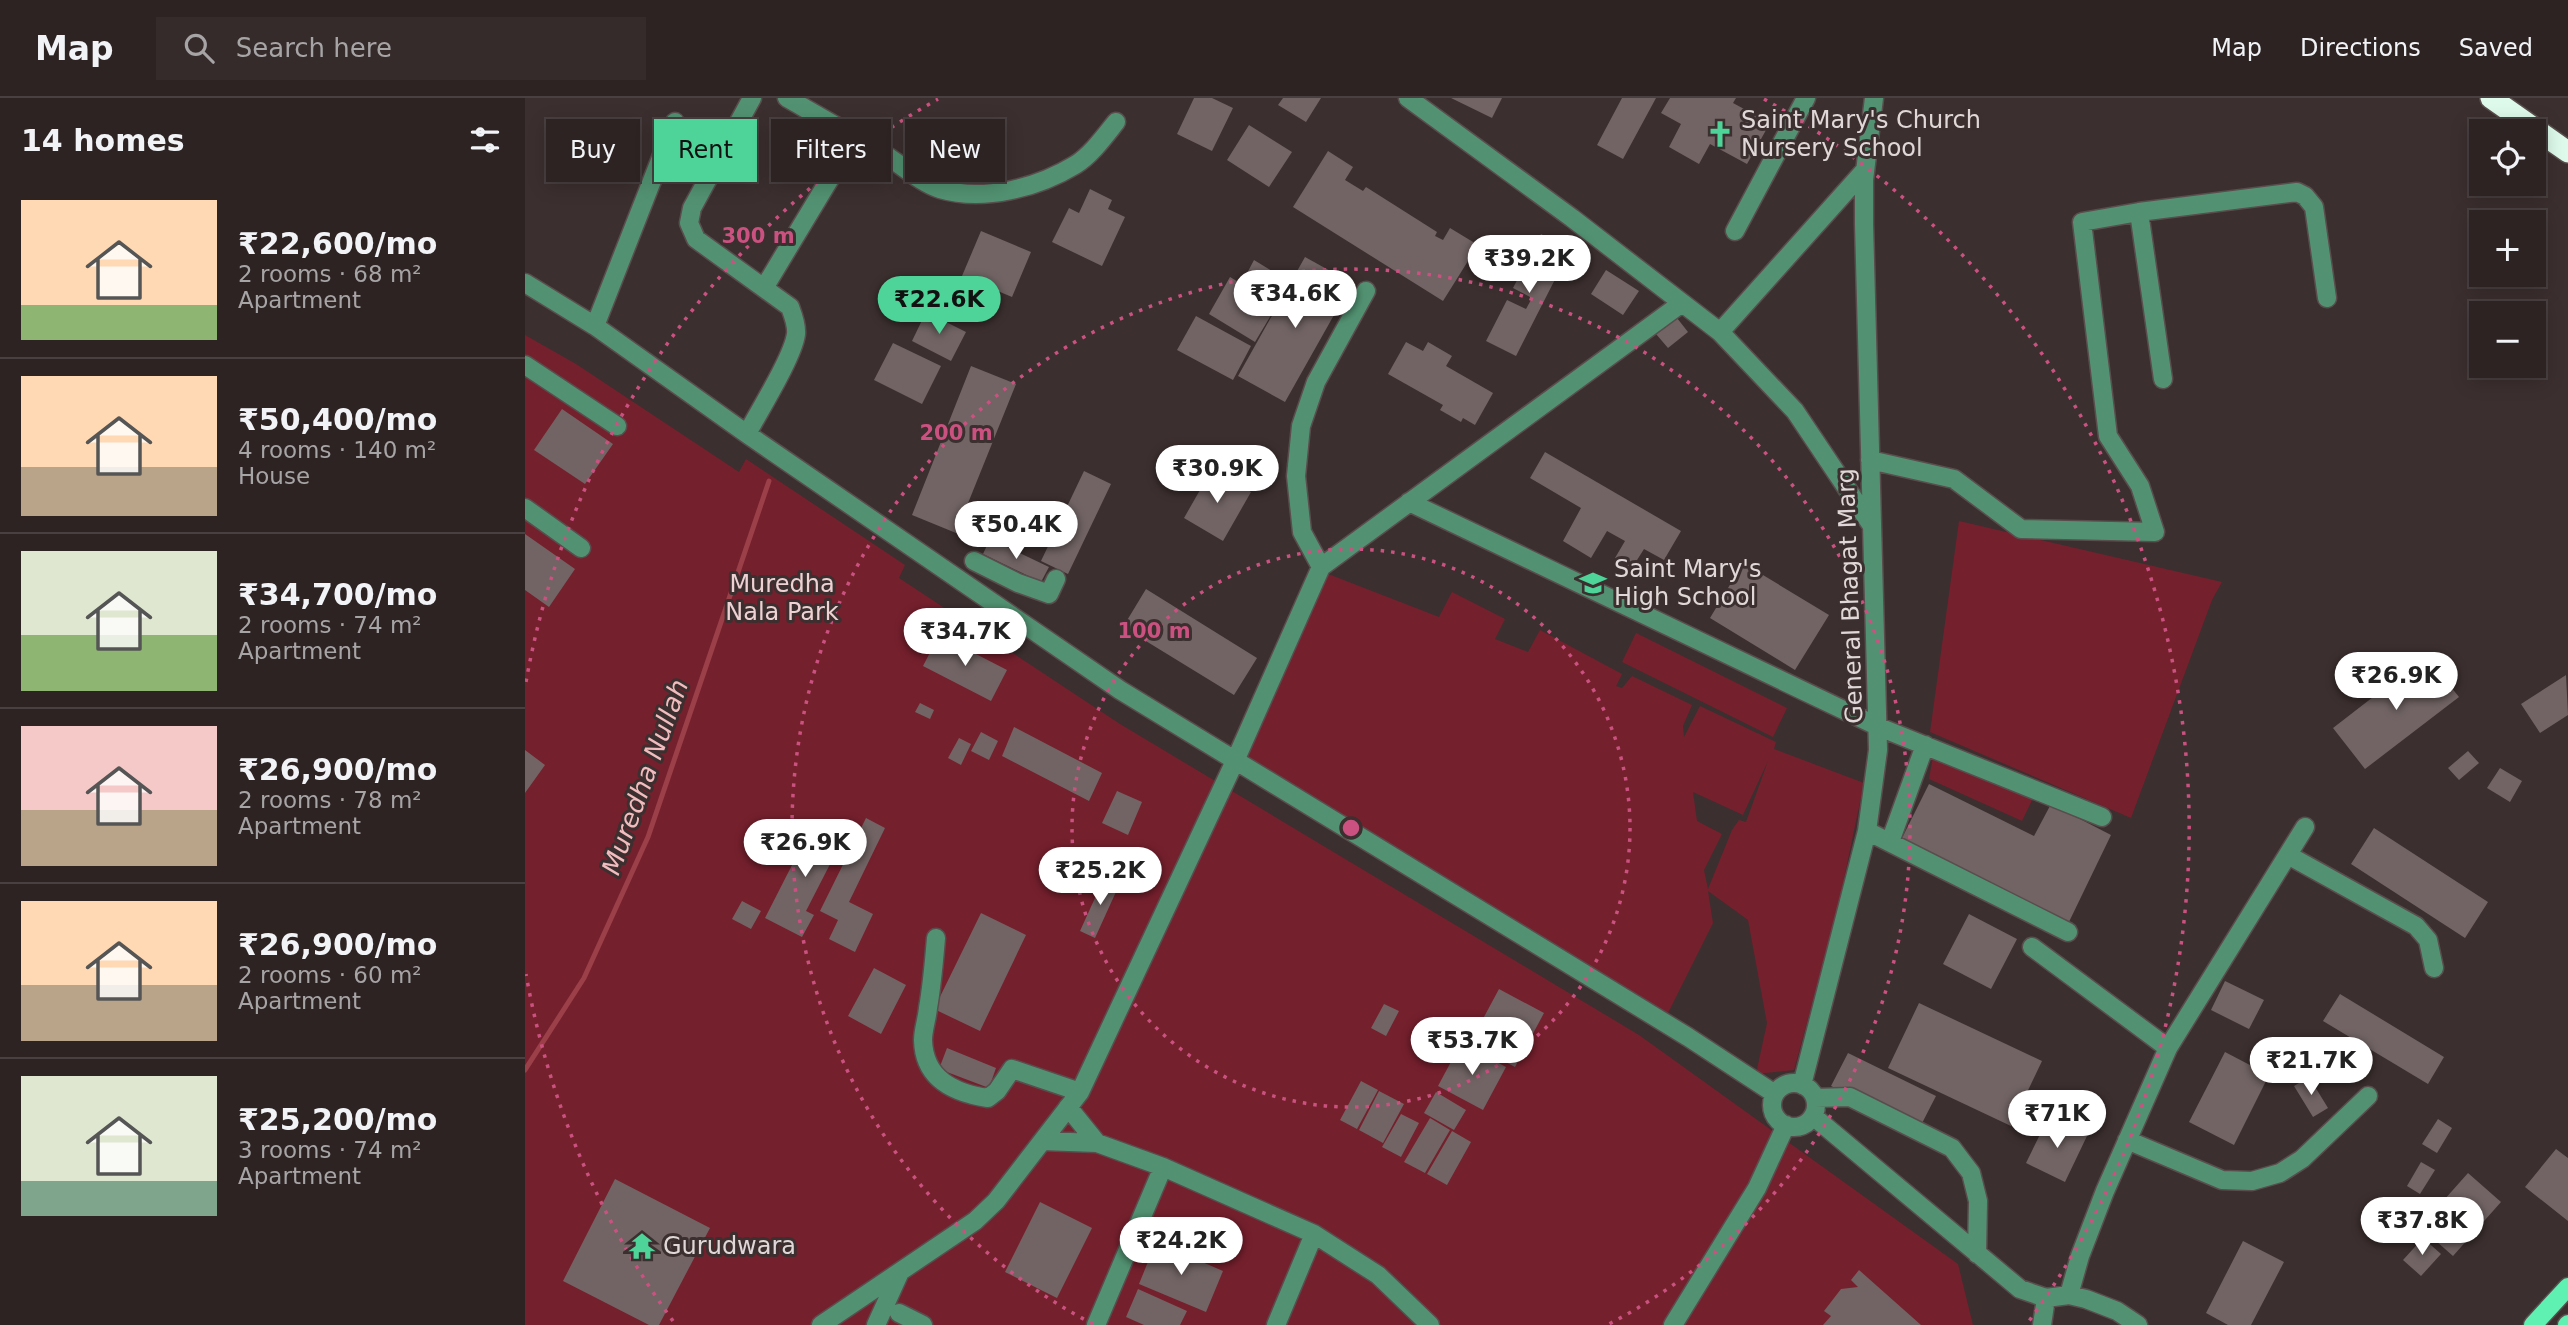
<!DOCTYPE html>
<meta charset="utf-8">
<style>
:root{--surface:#2d2323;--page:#352b2b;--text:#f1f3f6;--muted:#a7a4a6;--line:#484041;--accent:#4ed399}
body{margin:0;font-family:"DejaVu Sans",sans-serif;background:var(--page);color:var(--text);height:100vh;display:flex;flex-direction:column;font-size:26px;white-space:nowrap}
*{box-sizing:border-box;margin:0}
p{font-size:23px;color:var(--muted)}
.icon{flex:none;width:38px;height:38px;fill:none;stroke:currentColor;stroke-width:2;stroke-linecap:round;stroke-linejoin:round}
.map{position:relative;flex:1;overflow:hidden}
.side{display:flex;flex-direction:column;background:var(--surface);width:525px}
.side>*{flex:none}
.banner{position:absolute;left:21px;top:21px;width:665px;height:63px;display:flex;gap:14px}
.buttons{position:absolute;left:1944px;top:21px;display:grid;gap:14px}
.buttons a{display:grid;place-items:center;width:77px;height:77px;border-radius:0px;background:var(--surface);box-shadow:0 4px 18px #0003,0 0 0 2px var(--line);font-size:35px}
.price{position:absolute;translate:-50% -60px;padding:0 16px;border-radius:24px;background:#fff;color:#222;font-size:23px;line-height:46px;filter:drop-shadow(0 2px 4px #0008)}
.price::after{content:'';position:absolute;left:50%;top:42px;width:21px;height:16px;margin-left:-10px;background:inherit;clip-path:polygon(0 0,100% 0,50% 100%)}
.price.current{background:var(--accent);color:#111}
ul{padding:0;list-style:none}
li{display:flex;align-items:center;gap:21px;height:175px;padding:0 21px}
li+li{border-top:2px solid var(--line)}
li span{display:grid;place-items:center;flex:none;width:196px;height:140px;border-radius:0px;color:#555}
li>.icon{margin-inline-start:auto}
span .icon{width:84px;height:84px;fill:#fffc;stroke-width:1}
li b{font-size:30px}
h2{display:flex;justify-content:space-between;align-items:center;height:84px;padding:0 21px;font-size:30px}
.chip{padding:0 24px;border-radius:0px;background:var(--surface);box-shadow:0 4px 18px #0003,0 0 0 2px var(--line);font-size:24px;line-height:63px}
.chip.current{background:var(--accent);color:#111}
header{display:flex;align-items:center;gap:42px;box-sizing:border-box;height:98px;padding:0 35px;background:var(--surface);border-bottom:2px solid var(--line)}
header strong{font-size:33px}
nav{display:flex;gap:38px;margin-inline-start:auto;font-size:24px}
.search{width:490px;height:63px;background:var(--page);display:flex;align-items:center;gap:18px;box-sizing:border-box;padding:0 24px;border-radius:0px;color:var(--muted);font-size:26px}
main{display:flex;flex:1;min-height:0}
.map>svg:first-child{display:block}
</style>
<header>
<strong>Map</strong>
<div class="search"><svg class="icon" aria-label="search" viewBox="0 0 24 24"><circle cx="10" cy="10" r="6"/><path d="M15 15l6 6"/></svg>Search here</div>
<nav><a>Map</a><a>Directions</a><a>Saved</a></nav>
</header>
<main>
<section class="side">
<h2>14 homes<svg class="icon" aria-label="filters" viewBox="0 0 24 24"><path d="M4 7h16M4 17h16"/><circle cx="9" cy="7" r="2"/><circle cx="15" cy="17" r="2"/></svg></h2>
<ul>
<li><span style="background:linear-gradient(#ffd9b3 75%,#8fb573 0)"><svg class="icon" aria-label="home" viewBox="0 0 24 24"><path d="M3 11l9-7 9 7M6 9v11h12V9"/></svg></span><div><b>₹22,600/mo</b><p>2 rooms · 68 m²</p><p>Apartment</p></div></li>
<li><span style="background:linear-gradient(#ffd9b3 65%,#b9a48a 0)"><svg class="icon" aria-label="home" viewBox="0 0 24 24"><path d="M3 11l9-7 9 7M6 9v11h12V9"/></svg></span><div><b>₹50,400/mo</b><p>4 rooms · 140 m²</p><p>House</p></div></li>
<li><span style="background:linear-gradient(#dfe7d0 60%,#8fb573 0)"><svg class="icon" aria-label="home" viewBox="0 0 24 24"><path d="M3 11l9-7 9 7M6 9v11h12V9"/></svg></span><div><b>₹34,700/mo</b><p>2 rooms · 74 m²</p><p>Apartment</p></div></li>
<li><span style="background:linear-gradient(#f6c9c9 60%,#b9a48a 0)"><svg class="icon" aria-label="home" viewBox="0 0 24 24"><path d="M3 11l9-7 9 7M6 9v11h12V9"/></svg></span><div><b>₹26,900/mo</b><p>2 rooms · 78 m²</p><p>Apartment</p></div></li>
<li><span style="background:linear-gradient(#ffd9b3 60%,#b9a48a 0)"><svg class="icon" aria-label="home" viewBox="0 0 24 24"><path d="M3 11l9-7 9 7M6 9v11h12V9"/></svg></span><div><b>₹26,900/mo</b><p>2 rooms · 60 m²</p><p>Apartment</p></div></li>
<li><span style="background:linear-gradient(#dfe7d0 75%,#7fa58c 0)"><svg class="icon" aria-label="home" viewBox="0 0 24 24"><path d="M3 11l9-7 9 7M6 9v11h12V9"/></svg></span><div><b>₹25,200/mo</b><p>3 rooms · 74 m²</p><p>Apartment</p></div></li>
</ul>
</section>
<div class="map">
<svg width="2043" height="1227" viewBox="0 0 2043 1227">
<rect width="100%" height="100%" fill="#3c2f2f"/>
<path fill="#75202d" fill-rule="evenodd" d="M 0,237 L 51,266 L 214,374 L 221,361 L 380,467 L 374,480 L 595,626 L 1114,937 L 1433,1166 L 1448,1227 L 0,1227 Z
M 1434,423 L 1697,484 L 1687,502 L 1606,720 L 1405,634 Z
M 798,474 L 914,519 L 927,494 L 980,521 L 970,541 L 1003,554 L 1015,532 L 1097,576 L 1091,588 L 1097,590 L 1107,578 L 1167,607 L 1158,628 L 1159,639 L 1175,608 L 1251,644 L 1249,651 L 1339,685 L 1312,814 L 1269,972 L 1231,976 L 1242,925 L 1223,822 L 1183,793 L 1188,825 L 1142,917 L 714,660 ZM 1243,663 L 1221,724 L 1214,722 L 1207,732 L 1183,791 L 1179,772 L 1197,736 L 1172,723 L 1168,694 L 1218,717 Z
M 1111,535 L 1262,610 L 1248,639 L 1097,564 Z
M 1409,653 L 1511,694 L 1497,723 L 1404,681 Z"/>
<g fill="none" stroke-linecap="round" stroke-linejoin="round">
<path stroke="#9b3f49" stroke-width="5" d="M 0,972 L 59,880 L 123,739 L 244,383"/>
</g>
<path fill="#726464" d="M 669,0 L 687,0 L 708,10 L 687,53 L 652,36 Z
M 758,0 L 796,0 L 781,24 L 753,7 Z
M 926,0 L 977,0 L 967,20 Z
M 1097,0 L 1131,0 L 1098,61 L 1072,47 Z
M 1145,0 L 1211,0 L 1208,5 L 1245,25 L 1222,66 L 1185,46 L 1174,66 L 1144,49 L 1156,26 L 1136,15 Z
M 724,27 L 767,54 L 744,89 L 702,62 Z
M 803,53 L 828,69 L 820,82 L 838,93 L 841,89 L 912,134 L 910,138 L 918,142 L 925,130 L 953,147 L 918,203 L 768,109 Z
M 565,91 L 587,102 L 583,111 L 600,119 L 577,168 L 527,144 L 544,110 L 554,115 Z
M 456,133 L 506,154 L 487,199 L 437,178 Z
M 1016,136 L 1045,152 L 991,258 L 961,243 L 982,202 L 1001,211 L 1007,200 L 988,190 Z
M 780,159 L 827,185 L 760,304 L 713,278 Z
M 729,162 L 757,179 L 747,197 L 719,181 Z
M 1081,172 L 1114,193 L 1098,217 L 1066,196 Z
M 705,179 L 752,207 L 730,244 L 684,216 Z
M 401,214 L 441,234 L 426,263 L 387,243 Z
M 671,218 L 726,248 L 708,282 L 652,252 Z
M 1152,220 L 1163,234 L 1143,250 L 1131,236 Z
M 881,244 L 898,253 L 903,244 L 927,258 L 921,268 L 968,295 L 950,327 L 938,320 L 936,324 L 915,312 L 918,307 L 863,276 Z
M 368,245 L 416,268 L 397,306 L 349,282 Z
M 446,268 L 491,286 L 431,435 L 387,417 Z
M 37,311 L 88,346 L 60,386 L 9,352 Z
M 1020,354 L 1156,433 L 1139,462 L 1119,451 L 1107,470 L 1090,460 L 1100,443 L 1082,433 L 1066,460 L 1038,443 L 1056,410 L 1005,380 Z
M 687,371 L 726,394 L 698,443 L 659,420 Z
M 559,373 L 586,386 L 543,476 L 516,463 Z
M 0,436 L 50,471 L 24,509 L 0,492 Z
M 465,441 L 524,469 L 516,484 L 458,456 Z
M 1218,465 L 1304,517 L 1270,572 L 1185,520 Z
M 621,491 L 732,560 L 709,597 L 598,529 Z
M 414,537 L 482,572 L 466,603 L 398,568 Z
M 1901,558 L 1934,599 L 1840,671 L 1808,630 Z
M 2041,577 L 2043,617 L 2015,635 L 1996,606 Z
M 395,605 L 409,612 L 405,621 L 390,614 Z
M 489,629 L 577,675 L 564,703 L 477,658 Z
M 456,634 L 473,643 L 464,662 L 446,653 Z
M 434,640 L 446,646 L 436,667 L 423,660 Z
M 0,652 L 20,667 L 0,695 Z
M 1943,653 L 1954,665 L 1934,682 L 1923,670 Z
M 1975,670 L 1997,683 L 1985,704 L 1962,690 Z
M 1404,686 L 1509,738 L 1526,706 L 1586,737 L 1542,828 L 1375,744 Z
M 592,693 L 617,704 L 603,737 L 577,725 Z
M 341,720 L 360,730 L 324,804 L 348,816 L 330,854 L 304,841 L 313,822 L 295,813 Z
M 290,722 L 320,737 L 281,813 L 289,817 L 277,839 L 240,820 Z
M 1849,730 L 1963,804 L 1940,840 L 1826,766 Z
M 580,778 L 595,785 L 570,840 L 555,833 Z
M 217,803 L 236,813 L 226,831 L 207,821 Z
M 456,815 L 501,837 L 455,933 L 409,911 Z
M 1444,816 L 1492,841 L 1466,891 L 1418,866 Z
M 349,870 L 381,887 L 356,936 L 323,918 Z
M 1700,883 L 1739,902 L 1724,931 L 1686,912 Z
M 974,891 L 1019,915 L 990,969 L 945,945 Z
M 1815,896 L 1919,959 L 1903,986 L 1798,923 Z
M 1394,905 L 1517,963 L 1486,1028 L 1363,970 Z
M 859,906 L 874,913 L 861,938 L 846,930 Z
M 936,945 L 981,969 L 958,1012 L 913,988 Z
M 422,950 L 471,970 L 464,990 L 414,971 Z
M 1700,954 L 1744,977 L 1709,1047 L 1664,1024 Z
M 1323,955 L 1411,998 L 1394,1031 L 1306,988 Z
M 1784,979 L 1803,1010 L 1788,1019 L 1769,988 Z
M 836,983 L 853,992 L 832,1031 L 815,1022 Z
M 854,993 L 879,1006 L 858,1045 L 834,1032 Z
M 911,994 L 941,1012 L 929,1032 L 899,1015 Z
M 876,1016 L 894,1025 L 876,1059 L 857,1049 Z
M 905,1020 L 925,1032 L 900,1075 L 879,1064 Z
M 1523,1020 L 1562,1038 L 1540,1084 L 1501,1065 Z
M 1913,1021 L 1927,1030 L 1912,1055 L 1897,1046 Z
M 927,1033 L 946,1044 L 922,1087 L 902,1076 Z
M 2031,1051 L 2043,1060 L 2043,1123 L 2000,1089 Z
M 1896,1064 L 1910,1072 L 1895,1096 L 1882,1088 Z
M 1943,1075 L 1976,1104 L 1928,1158 L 1895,1129 Z
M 90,1081 L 185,1130 L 134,1227 L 124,1227 L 38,1183 Z
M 515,1104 L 567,1130 L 532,1200 L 480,1174 Z
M 1898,1140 L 1916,1156 L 1896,1178 L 1878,1162 Z
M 1718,1143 L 1759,1164 L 1726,1227 L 1703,1227 L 1681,1215 Z
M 631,1144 L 698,1173 L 681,1214 L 614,1186 Z
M 1334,1172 L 1396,1227 L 1298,1227 L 1306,1218 L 1299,1213 L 1316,1191 L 1333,1189 L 1326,1182 Z
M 613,1191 L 662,1213 L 655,1227 L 619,1227 L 601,1219 Z"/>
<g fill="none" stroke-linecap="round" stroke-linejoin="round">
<defs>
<path id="minor" d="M 262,0 C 297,20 331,39 365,60 C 380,70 398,86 415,91 C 458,104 512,90 550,67 C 566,57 579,39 591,24
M 883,0 L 1047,120 L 1195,234 L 1270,313 L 1347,428
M 1614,114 L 1638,281
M 1210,133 L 1281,0
M 0,185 L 70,228 L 222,336 L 595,592 L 1163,939 L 1250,996
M 239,190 L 330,39
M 70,228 L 150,24
M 1195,234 L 1340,72
M 0,267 L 92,328
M 222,336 C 234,313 268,259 271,236 C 272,227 268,217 265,209 L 171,141 L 164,125 L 167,110 L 227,0
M 1345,362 L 1429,381 L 1496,431 L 1630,434 L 1615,388 L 1583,338 L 1557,124 L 1614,114 L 1772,94 L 1780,98 L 1789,109 L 1802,200
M 884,404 L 1354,629 L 1577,719
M 0,410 L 56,450
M 449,463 L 493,485 L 524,496 L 531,481
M 796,469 L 777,434 L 771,378 L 776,328 L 791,284 L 841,193
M 1342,733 L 1543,834
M 1365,744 L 1400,647
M 1763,757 L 1891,828 L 1903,842 L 1909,870
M 411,840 C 409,864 407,887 403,910 C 402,921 398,932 398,942 C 399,981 429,995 463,1000 L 472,993 L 487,971 L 555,994
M 1507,849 L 1643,950
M1247 1007a22 22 0 1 1 44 0a22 22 0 1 1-44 0Z
M 1277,987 L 1342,733 L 1353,652 L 1339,126 L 1339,82 L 1349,0
M 1290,1000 L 1325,999 L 1427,1050 L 1446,1075 L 1453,1103 L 1452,1156
M 543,1009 L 572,1045
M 1288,1018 L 1495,1191 L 1521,1200 L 1544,1197 L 1561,1201 L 1592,1213 L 1613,1227
M 1602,1042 L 1697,1082 L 1727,1083 L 1755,1075 L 1777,1061 L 1843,998
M 517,1043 L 572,1045 L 638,1069 L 789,1136 L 853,1177 L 905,1227
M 1544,1197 L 1555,1158 L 1580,1093 L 1643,950 L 1780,729
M 374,1215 L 398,1227
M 296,1227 L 450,1123 L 471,1103 L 555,994 L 710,663 L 796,469 L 1157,205
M 351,1227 L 375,1174
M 571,1227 L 638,1069
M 751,1227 L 789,1136
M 1148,1227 L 1232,1090 L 1261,1027
M 1517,1227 L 1521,1200"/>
<path id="major" d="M 2008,1227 L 2043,1189
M 2042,1227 L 2043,1226"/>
<path id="highway" d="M 1966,0 L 2043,54"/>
</defs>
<use href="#minor" stroke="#5a4d4d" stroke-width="21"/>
<use href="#major" stroke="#5a4d4d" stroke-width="21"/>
<use href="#highway" stroke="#5a4d4d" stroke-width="24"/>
<use href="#minor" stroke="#529272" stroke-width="18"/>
<use href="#major" stroke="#5ff1b1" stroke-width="18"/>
<use href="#highway" stroke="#ddfaea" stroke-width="21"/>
</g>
<g fill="none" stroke="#cb5280" stroke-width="3.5" stroke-dasharray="3.5 7">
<circle cx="826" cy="730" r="279"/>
<path d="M568 1226A559 559 0 1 1 1084 1226"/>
<path d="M148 1223A838 838 0 0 1 1 876M1 584A838 838 0 0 1 413 1M1239 1A838 838 0 0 1 1504 1223"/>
</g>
<defs>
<symbol id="church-bare" viewBox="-9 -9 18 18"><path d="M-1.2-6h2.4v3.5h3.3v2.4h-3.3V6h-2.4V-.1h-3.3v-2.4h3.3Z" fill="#4ed399" stroke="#3c2f2f" stroke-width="2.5" paint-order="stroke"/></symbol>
<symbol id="school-bare" viewBox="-9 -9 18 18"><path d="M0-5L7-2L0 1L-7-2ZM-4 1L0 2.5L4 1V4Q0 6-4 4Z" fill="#4ed399" stroke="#3c2f2f" stroke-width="2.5" paint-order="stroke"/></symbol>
<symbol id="temple-bare" viewBox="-9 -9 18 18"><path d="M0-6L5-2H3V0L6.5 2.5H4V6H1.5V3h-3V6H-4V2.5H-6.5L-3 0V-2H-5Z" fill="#4ed399" stroke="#3c2f2f" stroke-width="2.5" paint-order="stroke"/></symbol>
</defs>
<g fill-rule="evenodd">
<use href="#church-bare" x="1176" y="17" width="38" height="38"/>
<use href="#school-bare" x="1049" y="466" width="38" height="38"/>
<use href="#temple-bare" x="98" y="1129" width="38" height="38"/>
</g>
<g text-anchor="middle" stroke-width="6" stroke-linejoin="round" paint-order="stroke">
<g font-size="24" fill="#e0d8d8" stroke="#3c2f2f" text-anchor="start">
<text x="1216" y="30">Saint Mary's Church<tspan x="1216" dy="28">Nursery School</tspan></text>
<text x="1089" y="479">Saint Mary's<tspan x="1089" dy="28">High School</tspan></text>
<text x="138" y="1156">Gurudwara</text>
</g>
<g font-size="24" fill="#eed2d3" stroke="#3c2f2f">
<text x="257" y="494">Muredha<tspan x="257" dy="28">Nala Park</tspan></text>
</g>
<g font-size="24" fill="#e0d8d8" stroke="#3c2f2f">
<text transform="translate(1325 498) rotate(-92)" y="8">General Bhagat Marg</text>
</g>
<g font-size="26" font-style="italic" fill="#f1bcbe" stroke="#3c2f2f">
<text transform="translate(120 679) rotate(-70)" y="9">Muredha Nullah</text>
</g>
</g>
<circle cx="826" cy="730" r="10" fill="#cb5280" stroke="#3c2f2f" stroke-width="3.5"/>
<g font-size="21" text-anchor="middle" font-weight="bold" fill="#cb5280" stroke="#3c2f2f" stroke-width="6" stroke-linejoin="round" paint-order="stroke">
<text x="233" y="145">300 m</text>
<text x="431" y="342">200 m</text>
<text x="629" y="540">100 m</text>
</g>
</svg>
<div class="buttons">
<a><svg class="icon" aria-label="locate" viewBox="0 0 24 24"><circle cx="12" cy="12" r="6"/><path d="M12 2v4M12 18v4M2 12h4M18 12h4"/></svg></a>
<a>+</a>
<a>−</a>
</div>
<b class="price" style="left:1004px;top:197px">₹39.2K</b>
<b class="price" style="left:770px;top:232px">₹34.6K</b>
<b class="price current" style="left:414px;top:238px">₹22.6K</b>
<b class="price" style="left:692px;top:407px">₹30.9K</b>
<b class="price" style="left:491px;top:463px">₹50.4K</b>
<b class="price" style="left:440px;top:570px">₹34.7K</b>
<b class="price" style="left:1871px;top:614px">₹26.9K</b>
<b class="price" style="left:280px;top:781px">₹26.9K</b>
<b class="price" style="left:575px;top:809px">₹25.2K</b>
<b class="price" style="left:947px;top:979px">₹53.7K</b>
<b class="price" style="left:1786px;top:999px">₹21.7K</b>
<b class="price" style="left:1532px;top:1052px">₹71K</b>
<b class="price" style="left:1897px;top:1159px">₹37.8K</b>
<b class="price" style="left:656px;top:1179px">₹24.2K</b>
<div class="banner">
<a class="chip">Buy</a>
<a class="chip current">Rent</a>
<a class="chip">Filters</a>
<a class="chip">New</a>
</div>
</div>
</main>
